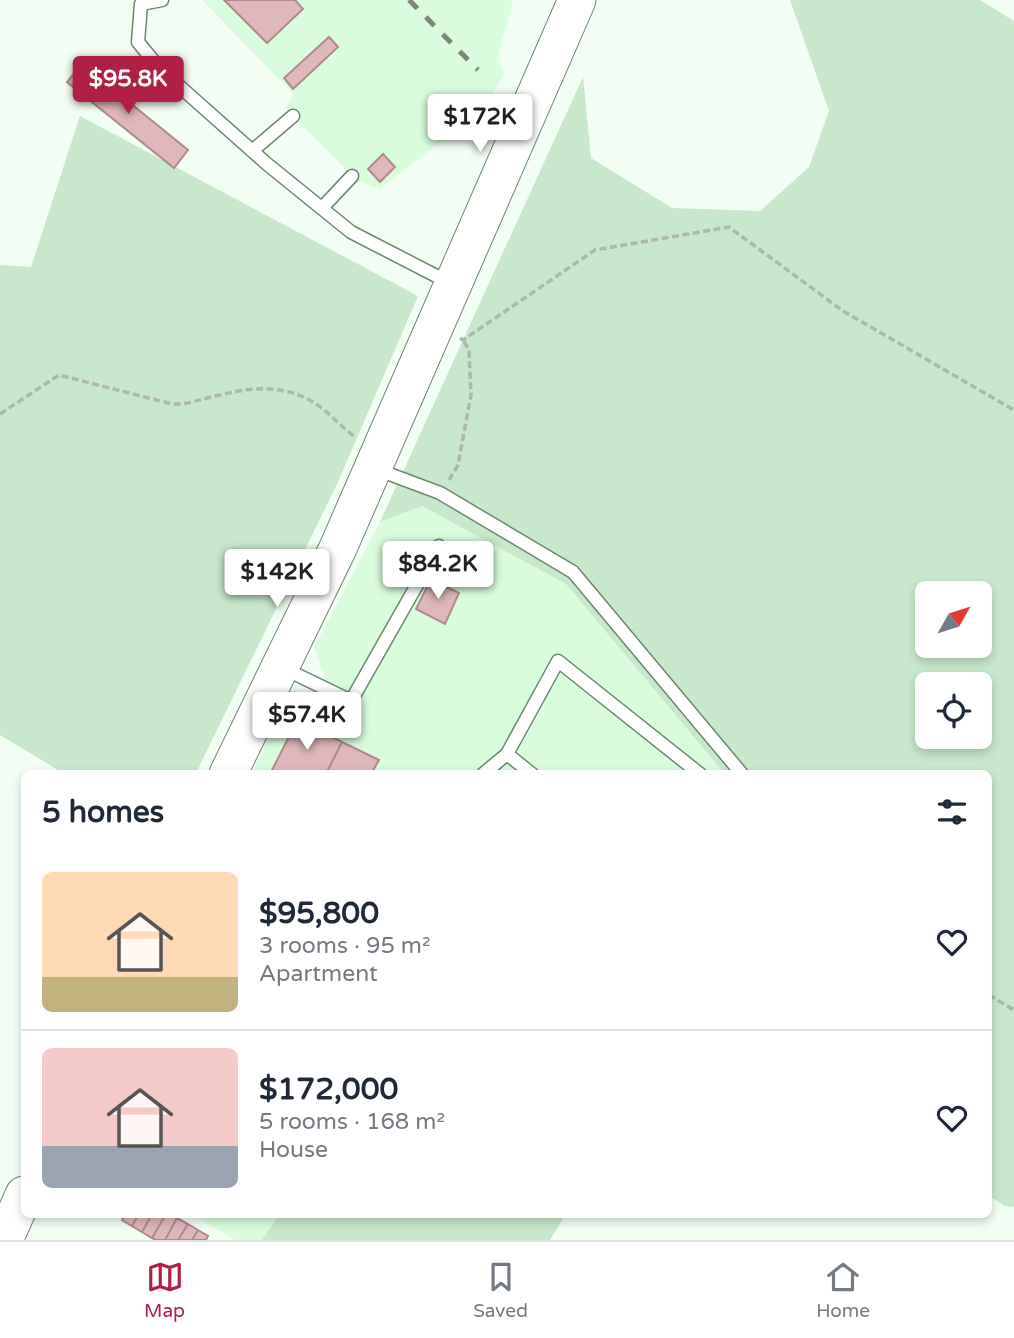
<!DOCTYPE html>
<meta charset="utf-8">
<style>
:root{--surface:#fff;--page:#f2f2f3;--text:#1f2937;--muted:#747a83;--line:#e0e1e3;--accent:#b11f45}
body{margin:0;font-family:"Varela Round",sans-serif;background:var(--page);color:var(--text);height:100vh;display:flex;flex-direction:column;font-size:26px;white-space:nowrap}
*{box-sizing:border-box;margin:0}
p{font-size:23px;color:var(--muted)}
.icon{flex:none;width:38px;height:38px;fill:none;stroke:currentColor;stroke-width:2;stroke-linecap:round;stroke-linejoin:round}
.map{position:relative;flex:1;overflow:hidden}
.panel{position:absolute;left:21px;top:770px;width:971px;height:448px;display:flex;flex-direction:column;background:var(--surface);border-radius:10px;box-shadow:0 4px 10px #0003}
.panel>*{flex:none}
.needle{width:46px;rotate:51deg}
.tools{position:absolute;left:915px;top:581px;display:grid;gap:14px}
.tools a{display:grid;place-items:center;width:77px;height:77px;border-radius:10px;background:var(--surface);box-shadow:0 4px 10px #0003;font-size:35px}
.price{position:absolute;translate:-50% -60px;padding:0 16px;border-radius:7px;background:#fff;color:#222;font-size:23px;line-height:46px;filter:drop-shadow(0 2px 4px #0008)}
.price::after{content:'';position:absolute;left:50%;top:42px;width:21px;height:16px;margin-left:-10px;background:inherit;clip-path:polygon(0 0,100% 0,50% 100%)}
.price.selected{background:var(--accent);color:#fff}
ul{padding:0;list-style:none}
li{display:flex;align-items:center;gap:21px;height:175px;padding:0 21px}
li+li{border-top:2px solid var(--line)}
li span{display:grid;place-items:center;flex:none;width:196px;height:140px;border-radius:10px;color:#555}
li>.icon{margin-inline-start:auto}
span .icon{width:84px;height:84px;fill:#fffc;stroke-width:1}
li b{font-size:30px}
h2{display:flex;justify-content:space-between;align-items:center;height:84px;padding:0 21px;font-size:30px}
.tabs{display:flex;justify-content:space-around;align-items:center;height:98px;border-top:2px solid var(--line);background:var(--surface);font-size:19px;color:var(--muted)}
.tabs a{display:grid;justify-items:center;gap:4px}
.tabs .selected{color:var(--accent)}
.map>svg:first-child{display:block}
</style>
<div class="map">
<svg width="1014" height="1240" viewBox="0 0 1014 1240">
<rect width="100%" height="100%" fill="#f2fdf3"/>
<path fill="#d9fddc" d="M 202,0 L 513,0 L 497,59 L 505,75 L 476,115 L 380,189 L 358,181 L 285,108 L 294,95 Z
M 422,506 L 566,584 L 724,773 L 251,774 L 287,703 L 316,695 L 325,678 L 314,647 L 380,522 Z
M 193,1215 L 279,1215 L 262,1240 L 235,1240 Z"/>
<path fill="#c7e8ca" fill-rule="evenodd" d="M 790,0 L 980,0 L 1014,21 L 1014,1207 L 1005,1206 L 989,1196 L 989,774 L 724,773 L 566,584 L 422,506 L 380,522 L 583,77 L 591,158 L 672,208 L 760,211 L 809,167 L 829,111 ZM 928,593 L 980,593 L 980,646 L 928,646 ZM 928,684 L 980,684 L 980,737 L 928,737 Z
M 80,116 L 418,296 L 338,482 L 196,773 L 63,773 L 0,735 L 0,265 L 31,267 Z
M 279,1215 L 279,1214 L 565,1215 L 550,1240 L 262,1240 Z"/>
<path fill="#e0b7ba" stroke="#b0898d" stroke-width="2" d="M 224,0 L 295,0 L 303,9 L 267,43 Z
M 329,37 L 338,47 L 293,89 L 284,78 Z
M 82,64 L 188,150 L 174,168 L 67,82 Z
M 383,154 L 395,167 L 380,182 L 368,169 Z
M 431,579 L 459,593 L 445,624 L 416,609 Z
M 298,719 L 342,742 L 326,774 L 270,774 Z
M 342,742 L 379,760 L 371,774 L 326,774 Z
M 125,1214 L 139,1214 L 132,1226 L 122,1220 Z
M 139,1214 L 152,1214 L 142,1232 L 132,1226 Z
M 152,1214 L 166,1214 L 152,1238 L 142,1232 Z
M 166,1214 L 177,1218 L 165,1240 L 156,1240 L 152,1238 Z
M 177,1218 L 188,1224 L 178,1240 L 165,1240 Z
M 188,1224 L 198,1230 L 192,1240 L 178,1240 Z
M 198,1230 L 208,1236 L 206,1240 L 192,1240 Z"/>
<g fill="none" stroke-linecap="round" stroke-linejoin="round">
<defs>
<path id="lane" d="M 143,0 L 141,4 L 138,42 L 160,69 L 267,164 L 351,232 L 450,283
M 141,4 L 162,0
M 252,151 L 293,116
M 322,208 L 352,176
M 376,469 L 440,493 L 573,572 L 742,774
M 281,667 L 351,701 L 439,546
M 507,754 L 532,774
M 483,774 L 507,754 L 558,661 L 700,774"/>
<path id="secondary" d="M 228,774 L 338,548 L 577,0
M 4,1240 L 24,1195"/>
</defs>
<use href="#lane" stroke="#6d876f" stroke-width="15"/>
<use href="#secondary" stroke="#6d876f" stroke-width="39"/>
<path stroke="#acb7ad" stroke-width="3.5" stroke-dasharray="7 3.5" stroke-linecap="butt" d="M 460,338 L 463,340 L 595,250 L 729,227 L 843,311 L 1014,410
M 0,414 L 59,375 L 172,404 C 189,405 203,398 220,395 C 257,386 291,384 323,409 C 334,418 344,429 355,437
M 449,480 L 458,465 L 471,395 L 469,350 L 463,340
M 989,995 L 1014,1010"/>
<use href="#lane" stroke="#fff" stroke-width="12"/>
<use href="#secondary" stroke="#fff" stroke-width="37"/>
<path stroke="#7c867d" stroke-width="5" stroke-dasharray="12 12" stroke-linecap="butt" d="M 409,0 L 478,70"/>
</g>
</svg>
<div class="tools">
<a><svg class="needle" viewBox="-14 -14 28 28"><path d="M0-13l5 13h-10z" fill="#e53935"/><path d="M0 13l5-13h-10z" fill="#747a83"/></svg></a>
<a><svg class="icon" aria-label="locate" viewBox="0 0 24 24"><circle cx="12" cy="12" r="6"/><path d="M12 2v4M12 18v4M2 12h4M18 12h4"/></svg></a>
</div>
<b class="price selected" style="left:128px;top:116px">$95.8K</b>
<b class="price" style="left:480px;top:154px">$172K</b>
<b class="price" style="left:438px;top:601px">$84.2K</b>
<b class="price" style="left:277px;top:609px">$142K</b>
<b class="price" style="left:307px;top:752px">$57.4K</b>
<section class="panel">
<h2>5 homes<svg class="icon" aria-label="filters" viewBox="0 0 24 24"><path d="M4 7h16M4 17h16"/><circle cx="9" cy="7" r="2"/><circle cx="15" cy="17" r="2"/></svg></h2>
<ul>
<li><span style="background:linear-gradient(#ffd9b3 75%,#c2b280 0)"><svg class="icon" aria-label="home" viewBox="0 0 24 24"><path d="M3 11l9-7 9 7M6 9v11h12V9"/></svg></span><div><b>$95,800</b><p>3 rooms · 95 m²</p><p>Apartment</p></div><svg class="icon" aria-label="heart" viewBox="0 0 24 24"><path d="M12 20l-8-8c-3-5 5-10 8-4 3-6 11-1 8 4z"/></svg></li>
<li><span style="background:linear-gradient(#f6c9c9 70%,#9aa5b1 0)"><svg class="icon" aria-label="home" viewBox="0 0 24 24"><path d="M3 11l9-7 9 7M6 9v11h12V9"/></svg></span><div><b>$172,000</b><p>5 rooms · 168 m²</p><p>House</p></div><svg class="icon" aria-label="heart" viewBox="0 0 24 24"><path d="M12 20l-8-8c-3-5 5-10 8-4 3-6 11-1 8 4z"/></svg></li>
</ul>
</section>
</div>
<nav class="tabs">
<a class="selected"><svg class="icon" aria-label="map" viewBox="0 0 24 24"><path d="M3 6l6-2 6 2 6-2v14l-6 2-6-2-6 2zM9 4v14M15 6v14"/></svg>Map</a>
<a><svg class="icon" aria-label="saved" viewBox="0 0 24 24"><path d="M7 4h10v16l-5-4-5 4z"/></svg>Saved</a>
<a><svg class="icon" aria-label="home" viewBox="0 0 24 24"><path d="M3 11l9-7 9 7M6 9v11h12V9"/></svg>Home</a>
</nav>
